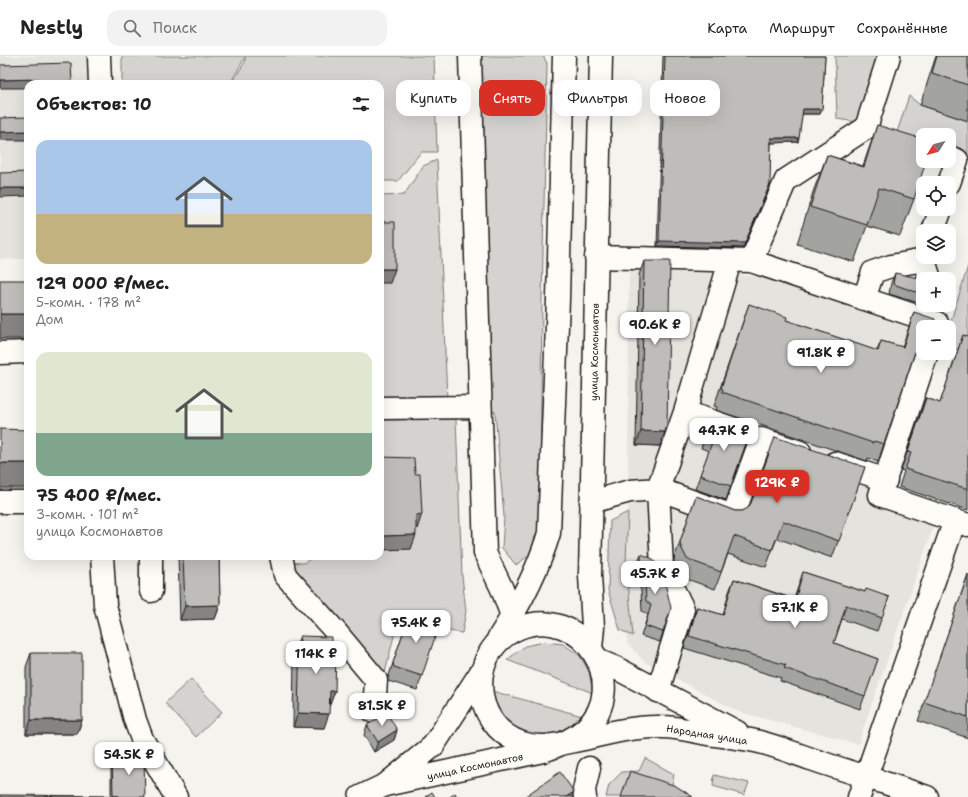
<!DOCTYPE html>
<html lang="ru">
<meta charset="utf-8">
<style>
:root{--surface:#fff;--page:#f2f2f2;--text:#222;--muted:#767676;--line:#e0e0e0;--accent:#d93025}
body{margin:0;font-family:"Shantell Sans",sans-serif;background:var(--page);color:var(--text);height:100vh;display:flex;flex-direction:column;font-size:15px;white-space:nowrap}
*{box-sizing:border-box;margin:0}
p{font-size:13px;color:var(--muted)}
.icon{flex:none;width:22px;height:22px;fill:none;stroke:currentColor;stroke-width:2;stroke-linecap:round;stroke-linejoin:round}
.map{position:relative;flex:1;overflow:hidden}
.details{position:absolute;left:24px;top:24px;width:360px;height:480px;display:flex;flex-direction:column;background:var(--surface);border-radius:12px;box-shadow:0 4px 16px #0002}
.details>*{flex:none}
.guide{position:absolute;left:396px;top:24px;width:380px;height:36px;display:flex;gap:8px}
.needle{width:26px;rotate:233deg}
.buttons{position:absolute;left:916px;top:72px;display:grid;gap:8px}
.buttons a{display:grid;place-items:center;width:40px;height:40px;border-radius:8px;background:var(--surface);box-shadow:0 4px 16px #0002;font-size:20px}
.price{position:absolute;translate:-50% -34px;padding:0 9px;border-radius:8px;background:#fff;color:#222;font-size:13px;line-height:26px;filter:drop-shadow(0 1px 2px #0008)}
.price::after{content:'';position:absolute;left:50%;top:24px;width:12px;height:9px;margin-left:-6px;background:inherit;clip-path:polygon(0 0,100% 0,50% 100%)}
.price.selected{background:var(--accent);color:#fff}
ul{padding:0;list-style:none}
li{display:grid;align-content:center;gap:8px;height:212px;padding:0 12px}
li span{display:grid;place-items:center;height:124px;border-radius:12px;color:#555}
li>.icon{margin-inline-start:auto}
span .icon{width:72px;height:72px;fill:#fffc;stroke-width:1}
li b{font-size:17px}
h2{display:flex;justify-content:space-between;align-items:center;height:48px;padding:0 12px;font-size:17px}
.tag{padding:0 14px;border-radius:12px;background:var(--surface);box-shadow:0 4px 16px #0002;font-size:14px;line-height:36px}
.tag.selected{background:var(--accent);color:#fff}
header{display:flex;align-items:center;gap:24px;box-sizing:border-box;height:56px;padding:0 20px;background:var(--surface);border-bottom:1px solid var(--line)}
header strong{font-size:19px}
nav{display:flex;gap:22px;margin-inline-start:auto;font-size:14px}
.search{width:280px;height:36px;background:var(--page);display:flex;align-items:center;gap:10px;box-sizing:border-box;padding:0 14px;border-radius:12px;color:var(--muted);font-size:15px}
.map>svg:first-child{display:block}
</style>
<header>
<strong>Nestly</strong>
<div class="search"><svg class="icon" aria-label="search" viewBox="0 0 24 24"><circle cx="10" cy="10" r="6"/><path d="M15 15l6 6"/></svg>Поиск</div>
<nav><a>Карта</a><a>Маршрут</a><a>Сохранённые</a></nav>
</header>
<div class="map">
<svg width="968" height="741" viewBox="0 0 968 741">
<rect width="100%" height="100%" fill="#f4f3ee"/>
<filter id="ink" filterUnits="userSpaceOnUse"><feTurbulence type="fractalNoise" baseFrequency=".025" numOctaves="2"/><feDisplacementMap in="SourceGraphic" scale="8" xChannelSelector="R" yChannelSelector="G"/><feConvolveMatrix kernelMatrix="1 2 1 2 8 2 1 2 1" color-interpolation-filters="sRGB"/></filter>
<g filter="url(#ink)">
<path fill="#e4e3de" d="M 0,0 L 87,0 L 88,28 L 28,28 L 28,203 L 0,203 Z
M 629,213 L 768,221 L 923,271 L 923,297 L 883,451 L 934,469 L 858,688 L 739,656 L 645,606 L 627,587 L 624,516 L 626,497 L 628,456 Z"/>
<path fill="#d4d3cf" stroke="#787876" d="M 122,0 L 434,0 L 437,96 L 421,96 L 398,125 L 380,125 L 380,28 L 231,28 L 245,6 L 245,1 L 230,28 L 189,28 L 165,25 L 162,28 L 122,28 Z
M 470,0 L 543,0 L 547,7 L 542,242 L 540,457 L 535,495 L 516,509 L 502,492 L 504,460 L 495,356 L 480,351 Z
M 835,0 L 889,0 L 869,63 L 856,66 L 837,63 Z
M 909,40 L 920,49 L 968,65 L 968,102 L 956,106 L 949,101 L 949,79 L 923,79 L 923,92 L 895,82 Z
M 437,104 L 447,343 L 380,346 L 380,140 L 404,139 L 423,110 Z
M 968,210 L 968,296 L 949,291 L 949,271 Z
M 456,363 L 462,520 L 466,555 L 462,577 L 430,572 L 398,563 L 385,617 L 376,624 L 282,506 L 304,507 L 315,500 L 380,500 L 380,494 L 411,493 L 411,473 L 417,472 L 380,415 L 380,364 Z
M 628,456 L 626,505 L 633,580 L 620,574 L 608,534 L 610,465 Z
M 544,586 L 563,588 L 579,599 L 589,615 L 593,637 L 507,604 L 525,590 Z
M 191,623 L 222,656 L 196,681 L 165,647 Z
M 492,635 L 593,663 L 585,674 L 540,684 L 506,669 L 495,647 Z
M 645,702 L 674,718 L 670,741 L 606,741 L 609,729 L 622,716 L 639,715 Z
M 714,719 L 749,727 L 744,739 L 713,730 Z"/>
<g fill="none" stroke-linecap="round" stroke-linejoin="round">
<defs>
<path id="minor" d="M 99,0 L 100,28
M 470,0 L 485,497 L 502,533 L 512,560
M 949,101 L 957,104 L 949,127
M 933,175 L 941,153
M 596,201 L 751,205 L 937,267 L 936,271
M 925,201 L 924,204 L 930,223
M 751,205 L 786,124 L 866,72 L 889,0
M 864,243 L 873,216 L 891,210 L 924,204
M 0,297 L 28,296
M 927,297 L 880,439 L 968,469
M 380,352 L 480,351
M 685,356 L 740,375
M 835,407 L 886,424
M 0,446 L 28,446
M 591,446 L 630,435 L 658,433 L 733,460 L 761,383 L 800,396
M 102,500 L 105,549 L 135,664 L 142,683 L 176,741
M 281,500 L 285,519 L 336,576 L 376,624 L 374,656
M 151,535 L 151,500
M 658,635 L 683,553 L 662,511 L 658,433 L 685,356 L 730,205
M 585,741 L 584,734 L 589,712
M 859,741 L 955,464"/>
<path id="major" d="M 498,583 C 519,550 538,515 549,477 L 558,243 L 564,0
M 591,592 L 593,571 L 590,519 L 601,0
M 599,605 L 616,612 L 737,676
M 389,726 L 433,690 L 481,616
M 360,741 L 385,729 L 543,695 C 558,690 573,684 585,673 C 633,629 581,547 519,572 C 467,593 469,669 522,687 C 542,694 564,687 584,683 C 609,677 636,670 661,671 C 677,671 693,675 708,678 C 724,680 740,682 755,685 C 774,689 793,697 811,703 C 850,716 889,728 927,741"/>
</defs>
<use href="#minor" stroke="#1c1c1c" stroke-width="25"/>
<use href="#major" stroke="#1c1c1c" stroke-width="25"/>
<use href="#minor" stroke="#fdfcf7" stroke-width="22"/>
<use href="#major" stroke="#fdfcf7" stroke-width="22"/>
</g>
<path fill="#a3a3a0" stroke="#1c1c1c" d="M 663,0 L 825,0 L 822,53 L 820,58 L 802,58 L 798,86 L 771,87 L 769,133 L 743,192 L 657,190 Z
M 936,0 L 968,0 L 968,65 L 920,49 Z
M 877,69 L 914,143 L 900,180 L 867,170 L 854,206 L 797,188 L 813,136 L 827,99 L 863,110 Z
M 644,205 L 660,390 L 636,389 L 639,219 Z
M 895,217 L 922,238 L 919,247 L 889,238 L 891,227 Z
M 749,248 L 786,264 L 877,295 L 881,285 L 902,291 L 914,256 L 919,287 L 916,291 L 878,406 L 868,402 L 867,405 L 716,354 L 717,351 L 714,350 Z
M 963,279 L 968,281 L 968,454 L 899,431 L 904,415 L 901,414 L 926,342 L 940,347 Z
M 712,363 L 750,376 L 726,444 L 695,433 L 709,395 L 701,392 Z
M 865,411 L 832,502 L 777,482 L 766,511 L 728,498 L 715,533 L 681,521 L 674,508 L 674,503 L 696,440 L 735,455 L 742,455 Z
M 641,498 L 663,576 L 660,586 L 641,580 L 648,559 L 642,555 L 641,534 L 638,529 L 637,508 Z
M 178,500 L 219,500 L 220,549 L 215,563 L 180,564 Z
M 803,516 L 865,536 L 889,541 L 877,575 L 842,563 L 834,587 L 878,603 L 860,653 L 780,625 L 781,622 L 684,592 L 697,551 L 723,559 L 729,536 L 734,523 L 794,543 Z
M 968,518 L 968,682 L 918,665 Z
M 410,556 L 422,620 L 417,634 L 388,625 L 388,622 Z
M 300,580 L 335,635 L 329,649 L 324,672 L 293,671 L 294,594 Z
M 31,597 L 82,664 L 77,678 L 26,678 L 26,611 Z
M 367,669 L 397,674 L 394,684 L 374,696 L 364,679 Z
M 112,700 L 145,741 L 111,740 L 111,705 Z"/>
<path fill="#858482" stroke="#1c1c1c" d="M 38,23 L 37,28 L 28,28 L 28,32 L 0,32 L 0,24 Z
M 803,53 L 822,53 L 820,58 L 801,58 Z
M 28,75 L 28,84 L 0,84 L 0,76 Z
M 771,82 L 799,82 L 798,86 L 769,87 Z
M 770,128 L 743,192 L 657,190 L 659,185 Z
M 0,132 L 28,132 L 28,140 L 0,141 Z
M 380,213 L 395,213 L 390,227 L 380,227 Z
M 0,258 L 28,258 L 28,283 L 0,283 Z
M 934,267 L 933,271 L 925,271 L 925,270 Z
M 923,273 L 923,286 L 919,287 L 915,293 L 922,275 Z
M 641,375 L 665,376 L 660,390 L 636,389 Z
M 0,407 L 28,407 L 28,432 L 0,432 Z
M 422,458 L 417,473 L 411,473 L 416,459 Z
M 416,479 L 411,493 L 380,494 L 380,480 Z
M 220,549 L 215,563 L 180,564 L 185,550 Z
M 330,635 L 335,635 L 330,649 L 324,649 Z
M 298,657 L 329,658 L 324,672 L 293,671 Z
M 31,664 L 82,664 L 77,678 L 26,678 Z
M 397,674 L 394,684 L 374,696 L 378,686 Z
M 574,736 L 572,741 L 566,741 Z"/>
<path fill="#bebdba" stroke="#1c1c1c" d="M 665,0 L 825,0 L 822,53 L 803,53 L 799,82 L 771,82 L 770,128 L 745,187 L 659,185 Z
M 937,0 L 968,0 L 968,29 L 932,17 Z
M 71,7 L 72,28 L 39,28 L 38,23 L 0,24 L 0,9 Z
M 28,61 L 28,75 L 0,76 L 0,62 Z
M 877,69 L 923,83 L 923,105 L 926,105 L 914,143 L 879,132 L 867,169 L 810,151 L 827,99 L 864,111 Z
M 28,116 L 28,132 L 0,132 L 0,117 Z
M 380,166 L 395,166 L 395,213 L 380,213 Z
M 644,205 L 670,205 L 667,369 L 665,376 L 641,375 Z
M 895,217 L 923,223 L 923,233 L 922,238 L 893,228 Z
M 0,224 L 28,224 L 28,258 L 0,258 Z
M 749,248 L 787,261 L 786,264 L 878,295 L 881,285 L 903,291 L 914,256 L 935,263 L 934,267 L 925,270 L 925,271 L 923,271 L 923,273 L 922,275 L 884,388 L 874,385 L 873,387 L 722,336 L 723,333 L 721,332 Z
M 963,279 L 968,281 L 968,433 L 905,413 L 911,397 L 908,396 L 926,342 L 940,347 Z
M 712,363 L 750,376 L 731,430 L 700,419 L 714,381 L 706,378 Z
M 0,373 L 28,374 L 28,407 L 0,407 Z
M 775,381 L 865,411 L 839,485 L 783,465 L 772,494 L 734,480 L 721,516 L 687,503 L 681,491 L 680,486 L 696,440 L 735,455 L 742,455 L 748,452 L 751,447 Z
M 380,401 L 414,402 L 415,418 L 420,418 L 422,458 L 416,459 L 416,479 L 380,480 Z
M 641,498 L 653,503 L 666,531 L 671,552 L 663,576 L 645,570 L 651,549 L 646,545 L 645,524 L 642,519 Z
M 183,500 L 219,500 L 220,549 L 185,550 Z
M 803,516 L 865,536 L 866,533 L 889,541 L 882,562 L 846,549 L 834,587 L 878,603 L 865,640 L 784,612 L 786,609 L 689,580 L 697,551 L 723,559 L 734,523 L 795,544 Z
M 968,519 L 968,661 L 924,646 Z
M 410,556 L 440,566 L 422,620 L 394,611 L 393,607 Z
M 300,580 L 331,581 L 331,595 L 336,595 L 335,635 L 330,635 L 329,658 L 298,657 Z
M 31,597 L 82,597 L 82,664 L 31,664 Z
M 387,657 L 397,674 L 378,686 L 367,669 Z
M 142,699 L 144,703 L 145,741 L 119,741 L 119,740 L 113,740 L 112,700 Z
M 630,715 L 676,730 L 693,741 L 621,741 Z
M 560,716 L 574,736 L 566,741 L 524,741 Z
M 432,736 L 435,741 L 425,741 Z
M 455,737 L 457,741 L 450,741 Z
M 0,739 L 119,740 L 119,741 L 0,741 Z"/>
</g>
<g text-anchor="middle" stroke-width="4" stroke-linejoin="round" paint-order="stroke">
<g font-size="10" fill="#1c1c1c" stroke="#fdfcf7">
<text transform="translate(594 296) rotate(-89)" y="4">улица Космонавтов</text>
<text transform="translate(707 678) rotate(9)" y="4">Народная улица</text>
<text transform="translate(475 710) rotate(-12)" y="4">улица Космонавтов</text>
</g>
</g>
</svg>
<div class="buttons">
<a><svg class="needle" viewBox="-14 -14 28 28"><path d="M0-13l5 13h-10z" fill="#e53935"/><path d="M0 13l5-13h-10z" fill="#767676"/></svg></a>
<a><svg class="icon" aria-label="locate" viewBox="0 0 24 24"><circle cx="12" cy="12" r="6"/><path d="M12 2v4M12 18v4M2 12h4M18 12h4"/></svg></a>
<a><svg class="icon" aria-label="layers" viewBox="0 0 24 24"><path d="M12 4l9 5-9 5-9-5zM3 14l9 5 9-5"/></svg></a>
<a>+</a>
<a>−</a>
</div>
<b class="price" style="left:655px;top:290px">90.6K ₽</b>
<b class="price" style="left:821px;top:318px">91.8K ₽</b>
<b class="price" style="left:724px;top:396px">44.7K ₽</b>
<b class="price selected" style="left:777px;top:448px">129K ₽</b>
<b class="price" style="left:655px;top:539px">45.7K ₽</b>
<b class="price" style="left:795px;top:573px">57.1K ₽</b>
<b class="price" style="left:416px;top:588px">75.4K ₽</b>
<b class="price" style="left:316px;top:619px">114K ₽</b>
<b class="price" style="left:382px;top:671px">81.5K ₽</b>
<b class="price" style="left:129px;top:720px">54.5K ₽</b>
<div class="guide">
<a class="tag">Купить</a>
<a class="tag selected">Снять</a>
<a class="tag">Фильтры</a>
<a class="tag">Новое</a>
</div>
<section class="details">
<h2>Объектов: 10<svg class="icon" aria-label="filters" viewBox="0 0 24 24"><path d="M4 7h16M4 17h16"/><circle cx="9" cy="7" r="2"/><circle cx="15" cy="17" r="2"/></svg></h2>
<ul>
<li><span style="background:linear-gradient(#a9c7e8 60%,#c2b280 0)"><svg class="icon" aria-label="home" viewBox="0 0 24 24"><path d="M3 11l9-7 9 7M6 9v11h12V9"/></svg></span><div><b>129 000 ₽/мес.</b><p>5-комн. · 178 m²</p><p>Дом</p></div></li>
<li><span style="background:linear-gradient(#dfe7d0 65%,#7fa58c 0)"><svg class="icon" aria-label="home" viewBox="0 0 24 24"><path d="M3 11l9-7 9 7M6 9v11h12V9"/></svg></span><div><b>75 400 ₽/мес.</b><p>3-комн. · 101 m²</p><p>улица Космонавтов</p></div></li>
</ul>
</section>
</div>
